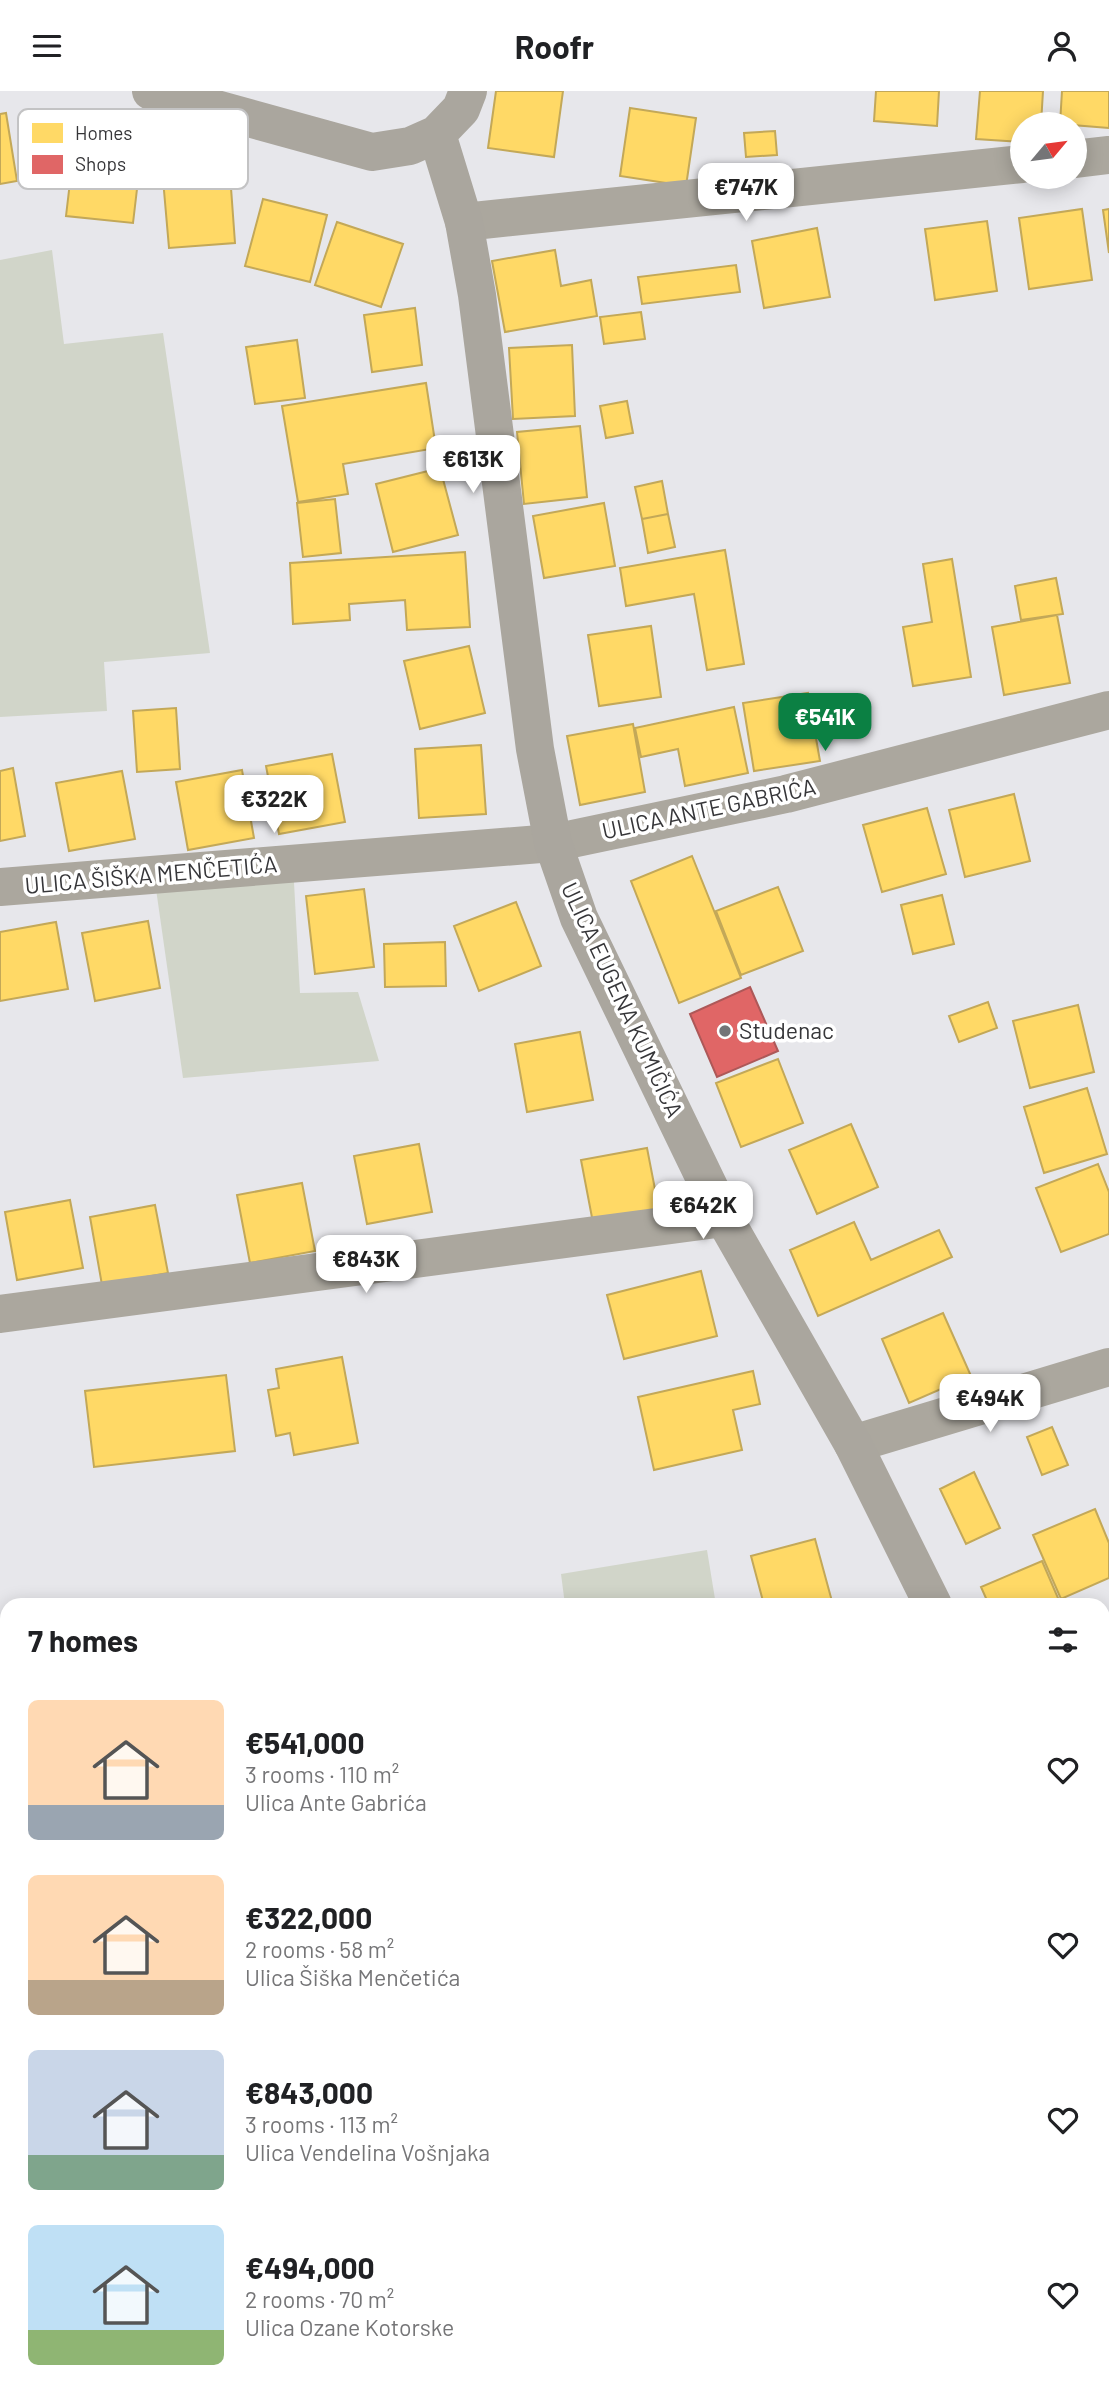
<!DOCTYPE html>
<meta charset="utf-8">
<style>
:root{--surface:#fff;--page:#f2f2f2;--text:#202124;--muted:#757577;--accent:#0b8043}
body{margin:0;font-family:Barlow,sans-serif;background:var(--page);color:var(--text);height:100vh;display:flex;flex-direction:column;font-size:26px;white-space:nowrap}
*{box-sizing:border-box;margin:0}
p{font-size:23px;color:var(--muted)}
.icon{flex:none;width:38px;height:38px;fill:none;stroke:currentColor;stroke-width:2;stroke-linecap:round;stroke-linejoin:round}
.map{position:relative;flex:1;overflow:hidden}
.sheet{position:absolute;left:0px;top:1507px;width:1110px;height:800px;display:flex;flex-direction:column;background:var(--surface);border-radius:21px 21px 0 0;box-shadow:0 4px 18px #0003}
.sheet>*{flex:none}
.needle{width:46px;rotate:61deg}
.tools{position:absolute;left:1010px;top:21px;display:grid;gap:14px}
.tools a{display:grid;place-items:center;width:77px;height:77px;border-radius:50%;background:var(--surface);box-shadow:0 4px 18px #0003;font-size:35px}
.price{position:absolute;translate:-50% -60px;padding:0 16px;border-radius:14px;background:#fff;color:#222;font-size:23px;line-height:46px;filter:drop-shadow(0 2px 4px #0008)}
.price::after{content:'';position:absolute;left:50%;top:42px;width:21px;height:16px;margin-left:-10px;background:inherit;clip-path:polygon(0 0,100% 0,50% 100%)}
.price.on{background:var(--accent);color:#fff}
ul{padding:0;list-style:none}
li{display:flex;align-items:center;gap:21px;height:175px;padding:0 28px}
li span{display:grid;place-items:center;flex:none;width:196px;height:140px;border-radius:10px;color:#555}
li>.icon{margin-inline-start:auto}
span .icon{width:84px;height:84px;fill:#fffc;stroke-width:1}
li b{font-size:30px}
h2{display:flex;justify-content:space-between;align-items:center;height:84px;padding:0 28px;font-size:30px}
header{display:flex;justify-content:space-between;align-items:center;height:91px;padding:0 28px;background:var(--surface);font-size:32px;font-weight:700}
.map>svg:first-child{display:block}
</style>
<header><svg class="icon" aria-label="menu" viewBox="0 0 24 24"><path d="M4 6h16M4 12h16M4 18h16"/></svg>Roofr<svg class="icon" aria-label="person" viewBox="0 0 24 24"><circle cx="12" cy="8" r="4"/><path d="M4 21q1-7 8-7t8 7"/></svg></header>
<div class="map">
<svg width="1109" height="2305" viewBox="0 0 1109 2305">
<rect width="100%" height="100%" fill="#e7e7eb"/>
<path fill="#d1d5c9" d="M 52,159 L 64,253 L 163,242 L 210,562 L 104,571 L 107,620 L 0,626 L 0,169 Z
M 293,773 L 300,902 L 358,901 L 379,970 L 183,987 L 154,784 Z
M 707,1459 L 716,1514 L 565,1514 L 561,1483 Z"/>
<path fill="#ffd966" stroke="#c3a858" stroke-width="2" d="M 496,0 L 563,0 L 554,66 L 488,57 Z
M 876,0 L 939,0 L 937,35 L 874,30 Z
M 980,0 L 1043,0 L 1041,33 L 1022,33 L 1022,51 L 976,48 Z
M 1062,0 L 1109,0 L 1109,37 L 1060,33 Z
M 630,17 L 696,27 L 686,95 L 620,85 Z
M 6,22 L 17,90 L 0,93 L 0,23 Z
M 775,40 L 777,64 L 746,66 L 744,42 Z
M 74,57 L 141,64 L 133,132 L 66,125 Z
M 230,83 L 235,152 L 169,157 L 163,88 Z
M 263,108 L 327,124 L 310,191 L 245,175 Z
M 1082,118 L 1092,189 L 1029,198 L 1019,127 Z
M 1109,118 L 1109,162 L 1103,119 Z
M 987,130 L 997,200 L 935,209 L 925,138 Z
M 337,131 L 403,153 L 381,216 L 315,194 Z
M 817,137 L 830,206 L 764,217 L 752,150 Z
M 555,159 L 561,195 L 591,189 L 597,225 L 505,241 L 492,170 Z
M 736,174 L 740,201 L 642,213 L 638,186 Z
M 415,217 L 422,274 L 372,281 L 364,224 Z
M 641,221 L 645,248 L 604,253 L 600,226 Z
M 297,249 L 305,307 L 255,313 L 246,256 Z
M 572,254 L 575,325 L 513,328 L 509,257 Z
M 426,292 L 436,357 L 343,373 L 348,403 L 298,411 L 282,315 Z
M 627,310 L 633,342 L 606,347 L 600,315 Z
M 580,335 L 587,406 L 524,413 L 517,341 Z
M 440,377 L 458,444 L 393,461 L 376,393 Z
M 662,390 L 668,423 L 642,428 L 635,396 Z
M 335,408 L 341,462 L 303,466 L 297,412 Z
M 604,412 L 615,475 L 544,487 L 533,425 Z
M 668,423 L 675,456 L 648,462 L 642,428 Z
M 725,459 L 744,573 L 707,579 L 694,503 L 626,515 L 620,477 Z
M 465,461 L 470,536 L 407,539 L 405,509 L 349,513 L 350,529 L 293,533 L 290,472 Z
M 952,468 L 971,586 L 913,595 L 903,536 L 932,531 L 923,473 Z
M 1056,487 L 1063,523 L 1021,529 L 1015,495 Z
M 1057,524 L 1070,592 L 1004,604 L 992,536 Z
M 651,535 L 661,606 L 599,615 L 588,544 Z
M 469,555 L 485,622 L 420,638 L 404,570 Z
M 808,602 L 820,670 L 754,680 L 743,612 Z
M 734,616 L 748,682 L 685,695 L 678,658 L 641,666 L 635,637 Z
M 176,617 L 180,678 L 137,681 L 133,620 Z
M 633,633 L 645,701 L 580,714 L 567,645 Z
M 481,654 L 486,723 L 419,727 L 415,658 Z
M 332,663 L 345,731 L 279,743 L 266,675 Z
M 13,677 L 25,745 L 0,750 L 0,680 Z
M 242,679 L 254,747 L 188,759 L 176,691 Z
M 122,680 L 135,748 L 69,760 L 56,692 Z
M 1014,703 L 1030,770 L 965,786 L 949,719 Z
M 927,717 L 946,783 L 882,801 L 863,734 Z
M 692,765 L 741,887 L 679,912 L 631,790 Z
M 778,796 L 803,860 L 741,884 L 716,820 Z
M 364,798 L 374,876 L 315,883 L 306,805 Z
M 942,804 L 954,853 L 913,863 L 901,814 Z
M 516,811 L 541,875 L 479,900 L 454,835 Z
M 148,830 L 160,897 L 95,910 L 82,842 Z
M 56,831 L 68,898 L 0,910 L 0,841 Z
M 445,851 L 446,895 L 385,896 L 384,853 Z
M 988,911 L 997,937 L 959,951 L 949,925 Z
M 1078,914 L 1094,981 L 1030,997 L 1013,930 Z
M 580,941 L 593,1009 L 527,1021 L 515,953 Z
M 778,968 L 803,1032 L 741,1056 L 716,992 Z
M 1087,997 L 1107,1063 L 1044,1082 L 1024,1016 Z
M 851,1033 L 878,1096 L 817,1123 L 789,1059 Z
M 419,1053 L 432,1121 L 367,1133 L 354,1065 Z
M 647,1057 L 660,1124 L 594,1137 L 581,1069 Z
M 1098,1073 L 1109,1101 L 1109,1143 L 1061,1161 L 1036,1097 Z
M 302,1092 L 315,1160 L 250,1172 L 237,1104 Z
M 70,1109 L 83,1177 L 17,1189 L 5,1121 Z
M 155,1114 L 168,1182 L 102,1194 L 90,1126 Z
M 854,1131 L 871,1169 L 939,1139 L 952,1166 L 818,1225 L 790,1159 Z
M 701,1180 L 717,1245 L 624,1268 L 607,1204 Z
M 943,1222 L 971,1285 L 909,1312 L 882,1248 Z
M 342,1266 L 358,1352 L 294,1364 L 290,1342 L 276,1345 L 268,1299 L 279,1297 L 276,1278 Z
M 753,1280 L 760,1313 L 733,1319 L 742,1359 L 654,1379 L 638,1306 Z
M 226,1284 L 235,1360 L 94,1376 L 85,1300 Z
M 1052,1336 L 1068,1374 L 1042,1384 L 1027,1346 Z
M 974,1381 L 1000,1437 L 966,1453 L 940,1398 Z
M 1095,1418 L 1109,1452 L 1109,1487 L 1061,1508 L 1033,1444 Z
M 815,1448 L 833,1514 L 764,1514 L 751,1465 Z
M 1042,1470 L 1061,1514 L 989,1514 L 981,1496 Z
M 1102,1545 L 1109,1560 L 1109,1601 L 1102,1604 Z
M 1109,1642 L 1109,1717 L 1102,1720 L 1102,1645 Z
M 1109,1751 L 1109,1811 L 1102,1794 L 1102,1754 Z
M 1109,2042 L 1109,2115 L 1102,2117 L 1102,2044 Z"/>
<path fill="#e06666" stroke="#ad5858" stroke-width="2" d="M 750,896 L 778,960 L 717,986 L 690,923 Z"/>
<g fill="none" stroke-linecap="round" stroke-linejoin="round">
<path stroke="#aba79e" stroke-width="38" d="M 1074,68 L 1109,64
M 464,131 L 1022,73
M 0,796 L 553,752 L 786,703 L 1109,619
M 0,1223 L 724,1127
M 853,1353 L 1109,1276"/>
<path stroke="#aaa69e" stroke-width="38" d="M 151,0 L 372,61 L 410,55 L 437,43 L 461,18 L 468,0
M 437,43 L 464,131 L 477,204 L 535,658 L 553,752 L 579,827 L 724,1127 L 853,1353 L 933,1514
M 1102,1870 L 1109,1885"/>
</g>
<circle fill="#747477" stroke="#fff" stroke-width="2.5" cx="725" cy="940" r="7"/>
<g text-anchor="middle" stroke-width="7" stroke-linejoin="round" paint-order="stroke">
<g font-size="23" fill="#363639" stroke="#fff">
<text transform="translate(709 718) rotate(-12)" y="8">ULICA ANTE GABRIĆA</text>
<text transform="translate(151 784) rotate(-5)" y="8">ULICA ŠIŠKA MENČETIĆA</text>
<text transform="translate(622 909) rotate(65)" y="8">ULICA EUGENA KUMIČIĆA</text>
</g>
<g font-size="23" fill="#363639" stroke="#fff" text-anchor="start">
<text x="739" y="948">Studenac</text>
</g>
</g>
<rect x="18" y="18" width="230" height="80" rx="10" fill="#fff" stroke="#c3c3c4" stroke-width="2"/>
<rect x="32" y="32" width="31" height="20" fill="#ffd966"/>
<rect x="32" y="64" width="31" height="19" fill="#e06666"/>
<g font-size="19" fill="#363639">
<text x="75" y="49">Homes</text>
<text x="75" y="80">Shops</text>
</g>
</svg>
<div class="tools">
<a><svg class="needle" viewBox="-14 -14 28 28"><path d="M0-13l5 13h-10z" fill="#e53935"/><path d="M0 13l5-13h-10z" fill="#757577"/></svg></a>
</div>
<b class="price" style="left:746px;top:132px">€747K</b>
<b class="price" style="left:473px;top:404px">€613K</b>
<b class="price on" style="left:825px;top:662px">€541K</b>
<b class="price" style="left:274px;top:744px">€322K</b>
<b class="price" style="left:703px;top:1150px">€642K</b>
<b class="price" style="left:366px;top:1204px">€843K</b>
<b class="price" style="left:990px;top:1343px">€494K</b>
<section class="sheet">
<h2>7 homes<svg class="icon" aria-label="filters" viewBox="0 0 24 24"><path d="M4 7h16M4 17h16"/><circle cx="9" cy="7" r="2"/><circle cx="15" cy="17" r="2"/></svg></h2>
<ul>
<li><span style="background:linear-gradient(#ffd9b3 75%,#9aa5b1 0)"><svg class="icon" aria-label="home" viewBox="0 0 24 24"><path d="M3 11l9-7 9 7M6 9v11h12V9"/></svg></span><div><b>€541,000</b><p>3 rooms · 110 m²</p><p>Ulica Ante Gabrića</p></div><svg class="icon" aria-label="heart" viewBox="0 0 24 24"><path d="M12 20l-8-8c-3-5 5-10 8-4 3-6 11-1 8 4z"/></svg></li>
<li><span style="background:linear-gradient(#ffd9b3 75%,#b9a48a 0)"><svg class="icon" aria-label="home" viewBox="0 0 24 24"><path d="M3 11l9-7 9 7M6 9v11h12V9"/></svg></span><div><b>€322,000</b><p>2 rooms · 58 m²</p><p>Ulica Šiška Menčetića</p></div><svg class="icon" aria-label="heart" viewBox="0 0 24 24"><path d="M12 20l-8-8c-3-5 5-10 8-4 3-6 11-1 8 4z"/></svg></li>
<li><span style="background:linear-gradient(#c9d6e8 75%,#7fa58c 0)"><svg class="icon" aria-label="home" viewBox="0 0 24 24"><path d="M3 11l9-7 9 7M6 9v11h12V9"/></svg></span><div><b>€843,000</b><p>3 rooms · 113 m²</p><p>Ulica Vendelina Vošnjaka</p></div><svg class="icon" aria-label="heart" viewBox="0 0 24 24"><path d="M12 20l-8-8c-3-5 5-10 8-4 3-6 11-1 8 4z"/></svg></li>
<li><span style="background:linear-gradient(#bfe0f5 75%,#8fb573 0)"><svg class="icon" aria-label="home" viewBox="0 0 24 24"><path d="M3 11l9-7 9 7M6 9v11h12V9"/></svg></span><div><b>€494,000</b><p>2 rooms · 70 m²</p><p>Ulica Ozane Kotorske</p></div><svg class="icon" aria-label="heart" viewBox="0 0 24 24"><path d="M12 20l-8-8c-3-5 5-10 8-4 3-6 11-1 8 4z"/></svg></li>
</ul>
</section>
</div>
